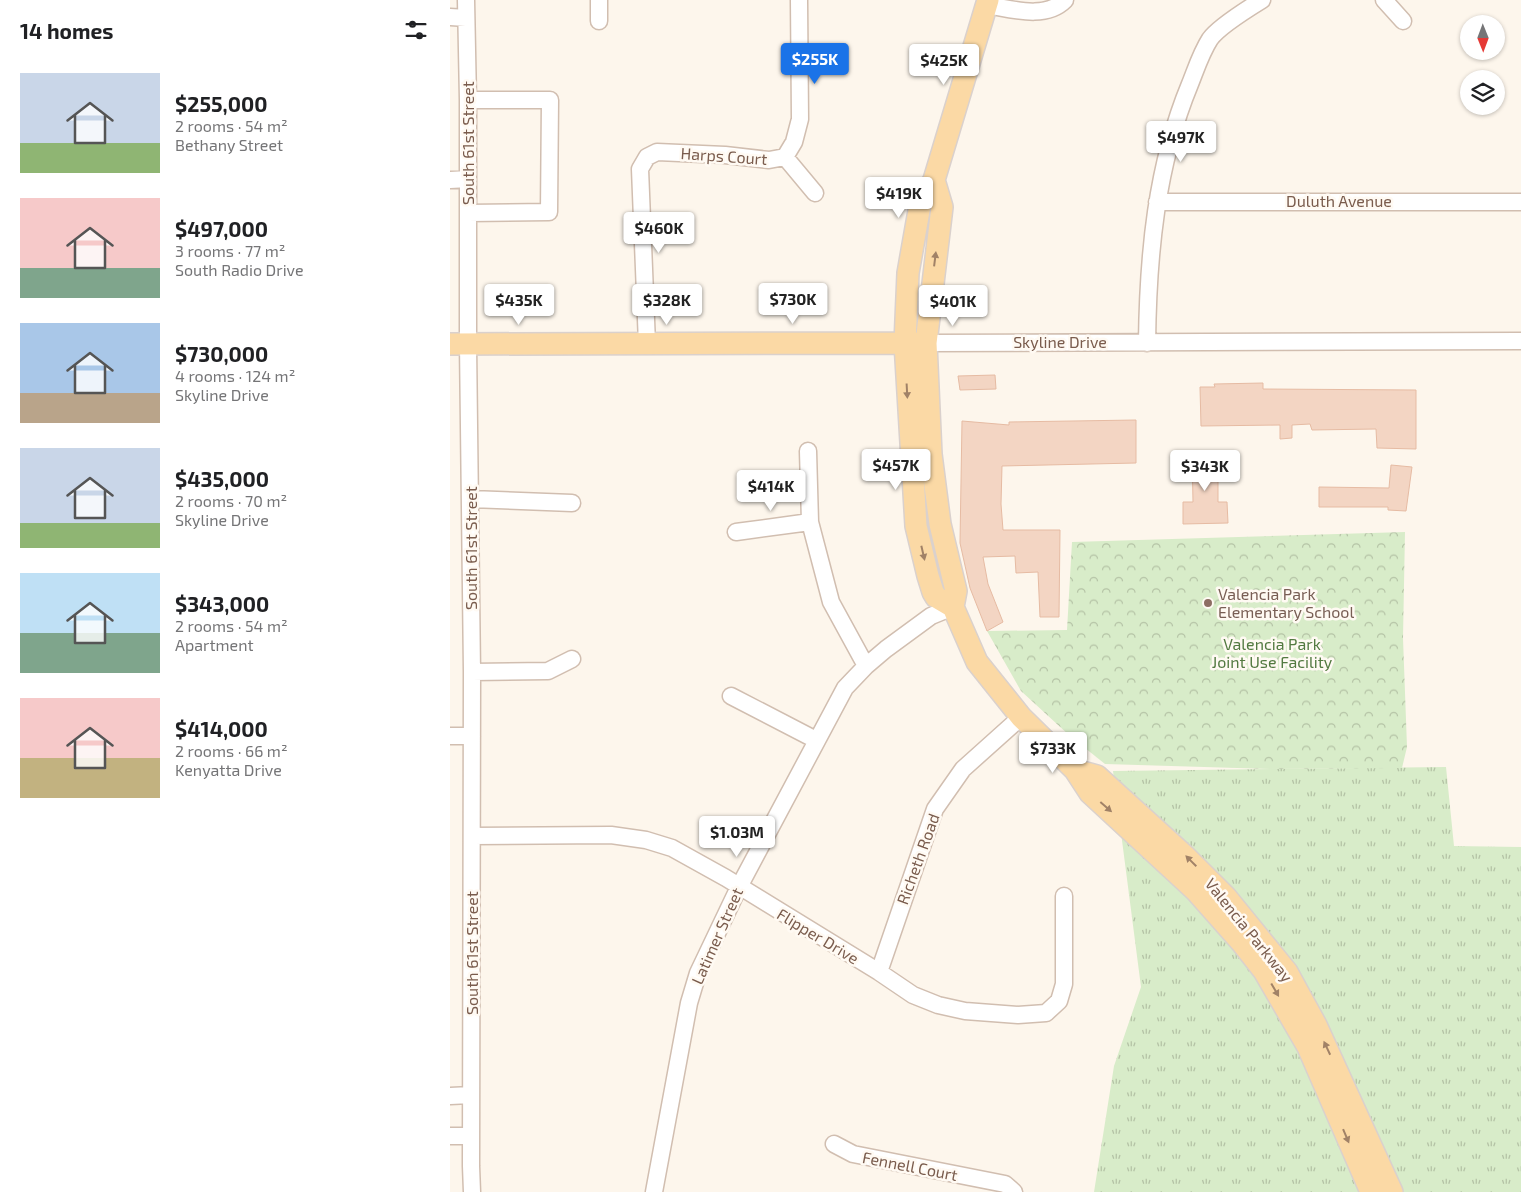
<!DOCTYPE html>
<meta charset="utf-8">
<style>
:root{--surface:#fff;--page:#f2f2f2;--text:#202124;--muted:#757577;--accent:#1a73e8}
body{margin:0;font-family:"Exo 2",sans-serif;background:var(--page);color:var(--text);height:100vh;display:flex;flex-direction:column;font-size:19px;white-space:nowrap}
*{box-sizing:border-box;margin:0}
p{font-size:16px;color:var(--muted)}
.icon{flex:none;width:28px;height:28px;fill:none;stroke:currentColor;stroke-width:2;stroke-linecap:round;stroke-linejoin:round}
.map{position:relative;flex:1;overflow:hidden}
.side{display:flex;flex-direction:column;background:var(--surface);width:450px}
.side>*{flex:none}
.needle{width:32px;rotate:179deg}
.buttons{position:absolute;left:1010px;top:15px;display:grid;gap:10px}
.buttons a{display:grid;place-items:center;width:45px;height:45px;border-radius:50%;background:var(--surface);box-shadow:0 1px 4px #0004;font-size:25px}
.price{position:absolute;translate:-50% -42px;padding:0 11px;border-radius:5px;background:#fff;color:#222;font-size:16px;line-height:32px;filter:drop-shadow(0 1px 2px #0008)}
.price::after{content:'';position:absolute;left:50%;top:30px;width:15px;height:11px;margin-left:-8px;background:inherit;clip-path:polygon(0 0,100% 0,50% 100%)}
.price.current{background:var(--accent);color:#fff}
ul{padding:0;list-style:none}
li{display:flex;align-items:center;gap:15px;height:125px;padding:0 20px}
li span{display:grid;place-items:center;flex:none;width:140px;height:100px;border-radius:0px;color:#555}
li>.icon{margin-inline-start:auto}
span .icon{width:60px;height:60px;fill:#fffc;stroke-width:1}
li b{font-size:21px}
h2{display:flex;justify-content:space-between;align-items:center;height:60px;padding:0 20px;font-size:21px}
main{display:flex;flex:1;min-height:0}
.map>svg:first-child{display:block}
</style>
<main>
<section class="side">
<h2>14 homes<svg class="icon" aria-label="filters" viewBox="0 0 24 24"><path d="M4 7h16M4 17h16"/><circle cx="9" cy="7" r="2"/><circle cx="15" cy="17" r="2"/></svg></h2>
<ul>
<li><span style="background:linear-gradient(#c9d6e8 70%,#8fb573 0)"><svg class="icon" aria-label="home" viewBox="0 0 24 24"><path d="M3 11l9-7 9 7M6 9v11h12V9"/></svg></span><div><b>$255,000</b><p>2 rooms · 54 m²</p><p>Bethany Street</p></div></li>
<li><span style="background:linear-gradient(#f6c9c9 70%,#7fa58c 0)"><svg class="icon" aria-label="home" viewBox="0 0 24 24"><path d="M3 11l9-7 9 7M6 9v11h12V9"/></svg></span><div><b>$497,000</b><p>3 rooms · 77 m²</p><p>South Radio Drive</p></div></li>
<li><span style="background:linear-gradient(#a9c7e8 70%,#b9a48a 0)"><svg class="icon" aria-label="home" viewBox="0 0 24 24"><path d="M3 11l9-7 9 7M6 9v11h12V9"/></svg></span><div><b>$730,000</b><p>4 rooms · 124 m²</p><p>Skyline Drive</p></div></li>
<li><span style="background:linear-gradient(#c9d6e8 75%,#8fb573 0)"><svg class="icon" aria-label="home" viewBox="0 0 24 24"><path d="M3 11l9-7 9 7M6 9v11h12V9"/></svg></span><div><b>$435,000</b><p>2 rooms · 70 m²</p><p>Skyline Drive</p></div></li>
<li><span style="background:linear-gradient(#bfe0f5 60%,#7fa58c 0)"><svg class="icon" aria-label="home" viewBox="0 0 24 24"><path d="M3 11l9-7 9 7M6 9v11h12V9"/></svg></span><div><b>$343,000</b><p>2 rooms · 54 m²</p><p>Apartment</p></div></li>
<li><span style="background:linear-gradient(#f6c9c9 60%,#c2b280 0)"><svg class="icon" aria-label="home" viewBox="0 0 24 24"><path d="M3 11l9-7 9 7M6 9v11h12V9"/></svg></span><div><b>$414,000</b><p>2 rooms · 66 m²</p><p>Kenyatta Drive</p></div></li>
</ul>
</section>
<div class="map">
<svg width="1071" height="1192" viewBox="0 0 1071 1192">
<defs>
<pattern id="grass-tufts" width="24" height="20" patternUnits="userSpaceOnUse" patternTransform="scale(1.25)"><rect width="24" height="20" fill="#d8ecc9"/><path d="M3 7l-1-3M5 7V3M7 7l1-3M15 17l-1-3M17 17v-4M19 17l1-3" fill="none" stroke="#b4c2a5"/></pattern>
<pattern id="forest-crowns" width="20" height="18" patternUnits="userSpaceOnUse" patternTransform="scale(1.25)"><rect width="20" height="18" fill="#d8ecc9"/><path d="M2 6a3 3 0 1 1 6 0M12 15a3 3 0 1 1 6 0" fill="none" stroke="#b4c2a5"/></pattern>
</defs>
<rect width="100%" height="100%" fill="#fdf6ec"/>
<path fill="url(#grass-tufts)" d="M 996,767 L 1004,846 L 1071,847 L 1071,1192 L 644,1192 L 664,1066 L 691,987 L 663,771 Z"/>
<path fill="url(#forest-crowns)" d="M 955,532 L 953,638 L 957,747 L 952,768 L 820,769 L 655,764 L 620,736 L 571,691 L 537,631 L 617,630 L 622,542 Z"/>
<path fill="#f3d5c3" stroke="#e6bba3" d="M 545,375 L 546,389 L 510,390 L 508,376 Z
M 813,383 L 813,389 L 966,390 L 966,449 L 927,448 L 926,429 L 862,430 L 860,424 L 842,425 L 842,438 L 830,439 L 830,425 L 751,426 L 750,387 L 765,387 L 764,384 Z
M 686,420 L 686,463 L 552,466 L 551,504 L 553,530 L 610,530 L 609,617 L 590,617 L 588,572 L 566,573 L 565,556 L 533,557 L 538,584 L 553,622 L 537,631 L 520,588 L 510,543 L 512,421 L 559,425 L 559,422 Z
M 742,451 L 768,451 L 768,502 L 777,502 L 778,523 L 733,524 L 733,502 L 743,502 Z
M 941,465 L 962,467 L 956,511 L 938,510 L 938,507 L 869,507 L 869,487 L 939,488 Z"/>
<g fill="none" stroke-linecap="round" stroke-linejoin="round">
<defs>
<path id="minor" d="M 16,0 L 18,100 L 18,344 L 22,672 L 21,1166 L 22,1192
M 934,0 L 953,21
M 537,5 C 562,9 595,20 615,0
M 0,17 L 16,18
M 149,21 L 149,0
M 335,157 L 344,142 L 350,119 L 349,0
M 0,180 L 18,179
M 707,202 L 1071,202
M 18,213 L 99,212 L 100,100 L 18,100
M 476,343 L 1071,341
M 697,343 C 698,255 706,166 740,84 C 746,69 751,53 760,39 C 768,28 799,8 812,0
M 197,344 L 190,169 L 197,157 L 207,152 L 275,155 L 319,160 L 335,157 L 365,193
M 358,451 L 360,522 L 381,602 L 416,666
M 21,499 L 122,503
M 286,532 L 360,522
M 22,672 L 98,671 L 122,659
M 281,696 L 366,740
M 0,736 L 22,736
M 22,836 L 161,835 L 196,840 L 222,848 L 276,878 L 429,972 L 463,995 L 488,1005 L 515,1011 L 568,1015 L 596,1013 L 609,1001 L 614,984 L 614,896
M 429,972 L 485,809 L 513,769 L 571,717
M 0,1096 L 21,1095
M 0,1136 L 21,1136
M 384,1144 L 403,1154 L 555,1184 L 564,1192
M 204,1192 L 239,1003 L 248,973 L 289,887 L 395,688 L 416,666 L 436,649 L 481,616 L 503,607"/>
<path id="major" d="M 484,180 L 492,207 L 476,343 L 481,454 L 490,524 L 506,591 L 503,607 L 527,662 L 571,717 L 625,770 L 640,793 L 746,891 L 792,943 L 814,971 L 858,1047 L 921,1192
M 0,344 L 469,343
M 503,607 L 486,597 L 483,592 L 478,576 L 466,526 L 455,343 L 458,273 L 470,205 L 484,180 L 538,0
M 625,770 L 647,776 L 735,856 L 776,897 L 837,972 L 866,1025 L 942,1192"/>
</defs>
<use href="#minor" stroke="#d1beb0" stroke-width="19"/>
<use href="#major" stroke="#dad1cd" stroke-width="24"/>
<use href="#minor" stroke="#fff" stroke-width="16"/>
<use href="#major" stroke="#fbd9a5" stroke-width="21"/>
</g>
<defs><path id="oneway-solid" d="M-6-.8H1V-3.2L6.5 0L1 3.2V.8H-6Z" transform="scale(1.25)"/></defs>
<g fill="#a18267">
<use href="#oneway-solid" transform="translate(485 259) rotate(-83)"/>
<use href="#oneway-solid" transform="translate(457 391) rotate(87)"/>
<use href="#oneway-solid" transform="translate(473 553) rotate(77)"/>
<use href="#oneway-solid" transform="translate(656 807) rotate(41)"/>
<use href="#oneway-solid" transform="translate(741 861) rotate(-135)"/>
<use href="#oneway-solid" transform="translate(825 990) rotate(60)"/>
<use href="#oneway-solid" transform="translate(877 1048) rotate(-115)"/>
<use href="#oneway-solid" transform="translate(896 1136) rotate(67)"/>
</g>
<circle fill="#8d6e63" stroke="#fffaf3" stroke-width="2" cx="758" cy="603" r="5"/>
<g text-anchor="middle" stroke-width="5" stroke-linejoin="round" paint-order="stroke">
<g font-size="16" fill="#7a5c4d" stroke="#fffaf3">
<text transform="translate(18 143) rotate(-90)" y="6">South 61st Street</text>
<text transform="translate(274 156) rotate(4)" y="6">Harps Court</text>
<text x="889" y="207">Duluth Avenue</text>
<text x="610" y="348">Skyline Drive</text>
<text transform="translate(21 548) rotate(-90)" y="6">South 61st Street</text>
<text transform="translate(468 859) rotate(-70)" y="6">Richeth Road</text>
<text transform="translate(799 930) rotate(51)" y="6">Valencia Parkway</text>
<text transform="translate(267 936) rotate(-66)" y="6">Latimer Street</text>
<text transform="translate(368 936) rotate(31)" y="6">Flipper Drive</text>
<text transform="translate(22 953) rotate(-90)" y="6">South 61st Street</text>
<text transform="translate(460 1166) rotate(11)" y="6">Fennell Court</text>
</g>
<g font-size="16" fill="#785e54" stroke="#fffaf3" text-anchor="start">
<text x="768" y="600">Valencia Park<tspan x="768" dy="18">Elementary School</tspan></text>
</g>
<g font-size="16" fill="#537a41" stroke="#fffaf3">
<text x="822" y="650">Valencia Park<tspan x="822" dy="18">Joint Use Facility</tspan></text>
</g>
</g>
</svg>
<div class="buttons">
<a><svg class="needle" viewBox="-14 -14 28 28"><path d="M0-13l5 13h-10z" fill="#e53935"/><path d="M0 13l5-13h-10z" fill="#757577"/></svg></a>
<a><svg class="icon" aria-label="layers" viewBox="0 0 24 24"><path d="M12 4l9 5-9 5-9-5zM3 14l9 5 9-5"/></svg></a>
</div>
<b class="price current" style="left:365px;top:85px">$255K</b>
<b class="price" style="left:494px;top:86px">$425K</b>
<b class="price" style="left:731px;top:163px">$497K</b>
<b class="price" style="left:449px;top:219px">$419K</b>
<b class="price" style="left:209px;top:254px">$460K</b>
<b class="price" style="left:343px;top:325px">$730K</b>
<b class="price" style="left:69px;top:326px">$435K</b>
<b class="price" style="left:217px;top:326px">$328K</b>
<b class="price" style="left:503px;top:327px">$401K</b>
<b class="price" style="left:446px;top:491px">$457K</b>
<b class="price" style="left:755px;top:492px">$343K</b>
<b class="price" style="left:321px;top:512px">$414K</b>
<b class="price" style="left:603px;top:774px">$733K</b>
<b class="price" style="left:287px;top:858px">$1.03M</b>
</div>
</main>
